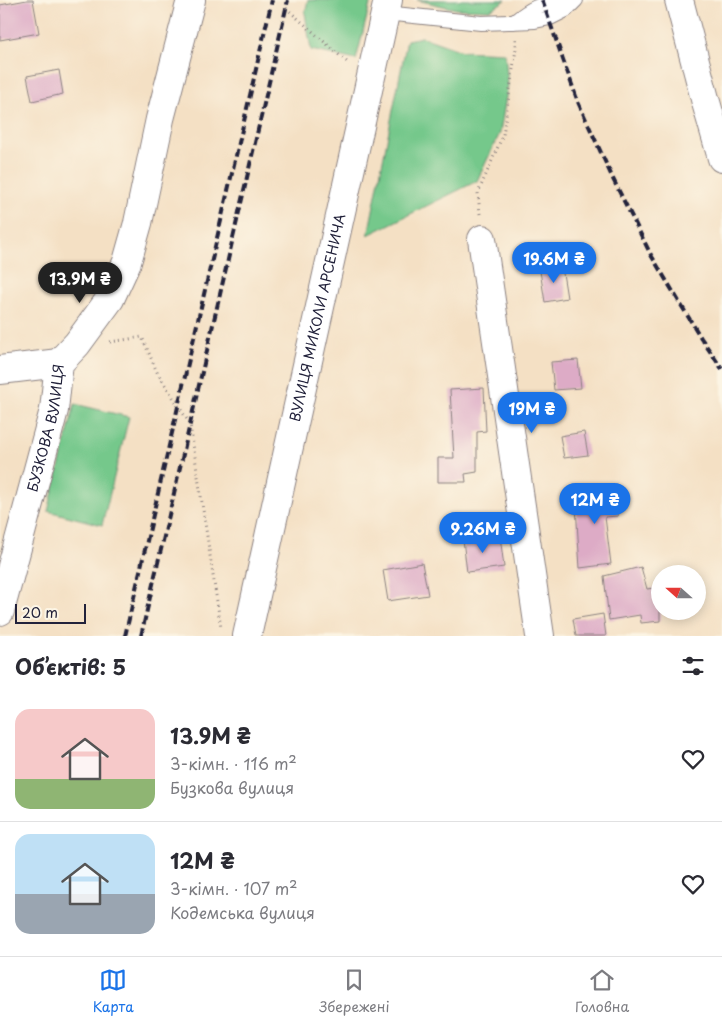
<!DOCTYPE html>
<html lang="uk">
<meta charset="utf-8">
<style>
:root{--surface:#fff;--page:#f7f7f7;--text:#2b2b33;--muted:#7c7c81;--line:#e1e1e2;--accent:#1a73e8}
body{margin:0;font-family:"Playpen Sans",sans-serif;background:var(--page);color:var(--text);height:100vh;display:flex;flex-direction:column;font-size:19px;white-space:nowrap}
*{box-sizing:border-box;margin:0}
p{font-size:16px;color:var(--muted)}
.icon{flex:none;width:28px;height:28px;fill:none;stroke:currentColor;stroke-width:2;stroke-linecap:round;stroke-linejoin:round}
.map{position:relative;height:636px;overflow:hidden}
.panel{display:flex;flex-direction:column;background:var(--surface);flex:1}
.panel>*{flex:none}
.needle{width:32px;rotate:291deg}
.controls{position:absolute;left:651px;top:565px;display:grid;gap:10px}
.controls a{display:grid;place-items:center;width:55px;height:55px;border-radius:50%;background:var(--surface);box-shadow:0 2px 12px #0003;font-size:25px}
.scale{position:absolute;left:15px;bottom:12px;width:71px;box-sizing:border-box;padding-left:5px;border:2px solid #22223b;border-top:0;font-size:14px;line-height:18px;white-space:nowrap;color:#22223b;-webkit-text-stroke:4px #fcf5e5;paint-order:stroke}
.price{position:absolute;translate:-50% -42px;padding:0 11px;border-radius:18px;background:var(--accent);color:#fff;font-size:16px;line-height:32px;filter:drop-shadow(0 1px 2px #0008)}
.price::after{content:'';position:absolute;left:50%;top:30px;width:15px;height:11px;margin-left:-8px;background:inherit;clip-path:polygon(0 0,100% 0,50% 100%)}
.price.on{background:#222;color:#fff}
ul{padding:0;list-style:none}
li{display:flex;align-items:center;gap:15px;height:125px;padding:0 15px}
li+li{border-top:1px solid var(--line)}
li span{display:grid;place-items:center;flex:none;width:140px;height:100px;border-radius:15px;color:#555}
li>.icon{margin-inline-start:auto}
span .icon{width:60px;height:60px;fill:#fffc;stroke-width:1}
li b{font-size:21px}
h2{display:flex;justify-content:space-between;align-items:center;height:60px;padding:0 15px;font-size:21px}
.tab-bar{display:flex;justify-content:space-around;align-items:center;height:70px;border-top:1px solid var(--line);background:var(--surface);font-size:14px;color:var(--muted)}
.tab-bar a{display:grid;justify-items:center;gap:2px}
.tab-bar .on{color:var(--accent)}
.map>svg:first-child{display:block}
</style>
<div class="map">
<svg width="722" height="636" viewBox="0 0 722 636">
<rect width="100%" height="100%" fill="#fcf5e5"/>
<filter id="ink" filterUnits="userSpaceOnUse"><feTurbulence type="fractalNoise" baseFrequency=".02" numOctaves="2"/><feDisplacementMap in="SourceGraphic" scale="10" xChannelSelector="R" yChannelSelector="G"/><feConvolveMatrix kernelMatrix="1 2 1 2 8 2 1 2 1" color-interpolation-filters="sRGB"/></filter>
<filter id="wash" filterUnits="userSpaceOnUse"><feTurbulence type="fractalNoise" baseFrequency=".0096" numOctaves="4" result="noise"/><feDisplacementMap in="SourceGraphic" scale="20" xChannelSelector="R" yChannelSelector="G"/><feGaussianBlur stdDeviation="1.12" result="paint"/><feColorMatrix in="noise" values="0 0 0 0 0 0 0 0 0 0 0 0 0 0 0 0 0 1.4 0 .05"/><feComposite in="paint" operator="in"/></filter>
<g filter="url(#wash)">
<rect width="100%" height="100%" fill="#f4e0c4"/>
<path fill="#74c88b" stroke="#4b7563" d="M 308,0 L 371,0 L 356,60 L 311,50 L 305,13 Z
M 417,0 L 506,0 L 490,10 L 456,9 Z
M 422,37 L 462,51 L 505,53 L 508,85 L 500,133 L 477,181 L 368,235 L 407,40 Z
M 75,404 L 129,417 L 102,525 L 48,511 Z"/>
<g id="blocks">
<path fill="#ddabc6" d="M 27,0 L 33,0 L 39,33 L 0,40 L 0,5 Z
M 59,70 L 63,94 L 32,101 L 27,76 Z
M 562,267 L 567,298 L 545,302 L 540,271 Z
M 578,360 L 581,388 L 554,390 L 551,362 Z
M 484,388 L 486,431 L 477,432 L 477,472 L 465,474 L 466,482 L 438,482 L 438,458 L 454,458 L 450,390 Z
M 584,432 L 588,455 L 564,458 L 560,436 Z
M 616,488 L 618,516 L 605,517 L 611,564 L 580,568 L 575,491 Z
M 500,536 L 504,567 L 467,572 L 463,540 Z
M 422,563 L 428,595 L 388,601 L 383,570 Z
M 641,567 L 647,589 L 660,587 L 660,621 L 641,623 L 640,615 L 609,620 L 604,576 Z
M 603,614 L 606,636 L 576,636 L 573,619 Z"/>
</g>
</g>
<g filter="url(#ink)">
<use href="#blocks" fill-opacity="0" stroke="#8b8180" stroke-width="1"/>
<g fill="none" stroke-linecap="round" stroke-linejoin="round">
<defs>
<path id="lane" d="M 385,13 L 481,23 L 535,21 L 550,18 L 566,10 L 576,0
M 514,22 C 532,7 539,5 561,0"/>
<g id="street">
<path d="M 679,0 L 705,99 L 722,158"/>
<path d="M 482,239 L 540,636"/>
<path d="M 0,370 L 59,363"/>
<path id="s1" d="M 0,611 L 54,410 L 59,363 L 77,344 L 110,299 L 127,262 L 138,223 L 160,119 L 191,0"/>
</g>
<g id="primary">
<path id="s2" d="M 247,636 L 388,0"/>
</g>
</defs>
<use href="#lane" stroke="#8b8180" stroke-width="16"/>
<use href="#street" stroke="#8b8180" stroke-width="30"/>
<use href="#primary" stroke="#8b8180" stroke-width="30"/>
<path stroke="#8b8180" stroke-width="3" stroke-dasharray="1 4" stroke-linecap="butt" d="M 286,8 L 347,62
M 480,214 L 478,193 L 503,135 L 516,49 L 516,39
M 110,342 L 142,337 L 157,372 L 190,424 L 221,628"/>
<use href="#lane" stroke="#fff" stroke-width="14"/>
<use href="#street" stroke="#fff" stroke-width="28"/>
<use href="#primary" stroke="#fff" stroke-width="28"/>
<path stroke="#22223b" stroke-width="4" stroke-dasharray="8 4" stroke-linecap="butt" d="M 542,0 L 578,102 L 613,179 L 651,255 L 701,338 L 722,369
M 125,636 L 272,0
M 141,636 L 288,0"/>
</g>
</g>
<g text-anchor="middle" stroke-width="4" stroke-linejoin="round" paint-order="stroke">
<g font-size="14" fill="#22223b" stroke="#fcf5e5">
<text dy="5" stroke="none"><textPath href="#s2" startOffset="326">ВУЛИЦЯ МИКОЛИ АРСЕНИЧА</textPath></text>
<text dy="5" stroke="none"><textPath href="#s1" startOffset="189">БУЗКОВА ВУЛИЦЯ</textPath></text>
</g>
</g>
</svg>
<div class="controls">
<a><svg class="needle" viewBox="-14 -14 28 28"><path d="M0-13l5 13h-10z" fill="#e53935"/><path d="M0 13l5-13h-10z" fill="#7c7c81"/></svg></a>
</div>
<div class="scale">20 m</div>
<b class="price" style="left:554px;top:284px">19.6M ₴</b>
<b class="price on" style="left:80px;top:304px">13.9M ₴</b>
<b class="price" style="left:532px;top:434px">19M ₴</b>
<b class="price" style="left:595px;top:525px">12M ₴</b>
<b class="price" style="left:483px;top:554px">9.26M ₴</b>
</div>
<section class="panel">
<h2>Об’єктів: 5<svg class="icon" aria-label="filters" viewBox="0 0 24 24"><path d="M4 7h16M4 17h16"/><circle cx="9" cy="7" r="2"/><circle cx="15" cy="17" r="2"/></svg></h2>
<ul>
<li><span style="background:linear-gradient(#f6c9c9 70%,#8fb573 0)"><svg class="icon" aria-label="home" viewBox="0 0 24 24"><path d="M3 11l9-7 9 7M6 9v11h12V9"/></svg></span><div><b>13.9M ₴</b><p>3-кімн. · 116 m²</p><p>Бузкова вулиця</p></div><svg class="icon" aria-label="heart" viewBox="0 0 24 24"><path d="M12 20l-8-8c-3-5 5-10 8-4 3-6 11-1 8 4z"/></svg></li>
<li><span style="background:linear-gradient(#bfe0f5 60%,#9aa5b1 0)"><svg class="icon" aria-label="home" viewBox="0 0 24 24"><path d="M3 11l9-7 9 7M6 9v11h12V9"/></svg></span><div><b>12M ₴</b><p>3-кімн. · 107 m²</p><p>Кодемська вулиця</p></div><svg class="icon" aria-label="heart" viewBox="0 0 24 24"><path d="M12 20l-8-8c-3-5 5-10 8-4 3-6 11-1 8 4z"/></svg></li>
</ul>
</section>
<nav class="tab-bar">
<a class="on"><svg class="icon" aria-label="map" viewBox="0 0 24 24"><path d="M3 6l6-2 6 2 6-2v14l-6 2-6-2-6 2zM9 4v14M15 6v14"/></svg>Карта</a>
<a><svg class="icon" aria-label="saved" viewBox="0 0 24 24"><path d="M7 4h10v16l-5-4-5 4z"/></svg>Збережені</a>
<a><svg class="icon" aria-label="home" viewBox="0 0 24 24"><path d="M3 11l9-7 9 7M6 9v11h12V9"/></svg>Головна</a>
</nav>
